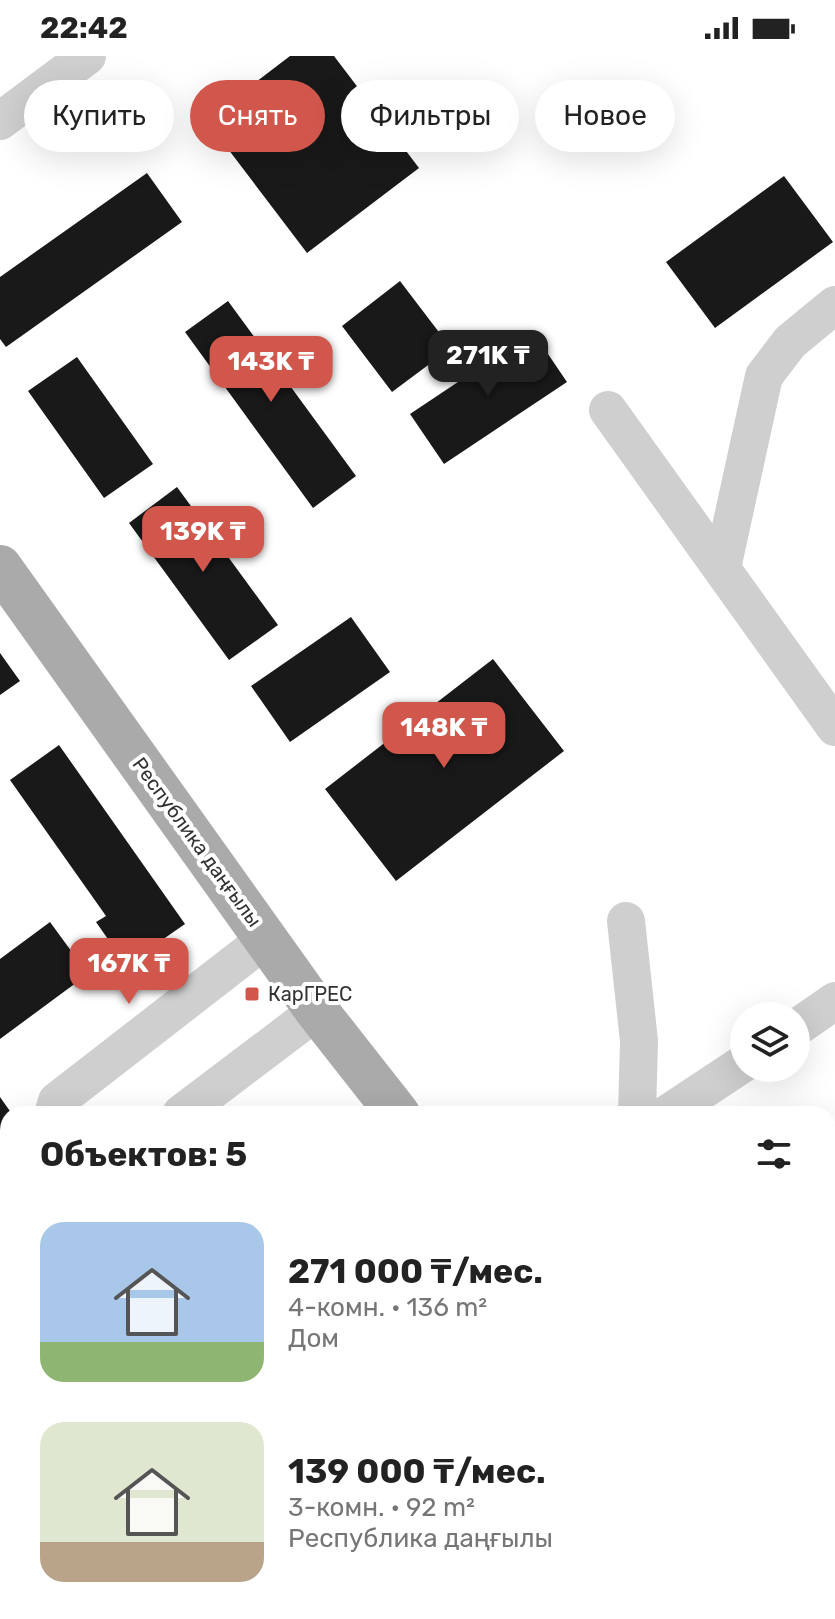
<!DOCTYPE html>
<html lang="ru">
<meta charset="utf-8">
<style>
:root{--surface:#fff;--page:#f6f6f6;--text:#222;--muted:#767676;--accent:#d1574d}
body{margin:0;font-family:Rubik,sans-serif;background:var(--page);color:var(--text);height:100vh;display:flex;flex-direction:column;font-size:30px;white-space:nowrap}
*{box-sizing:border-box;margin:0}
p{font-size:26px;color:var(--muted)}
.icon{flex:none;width:44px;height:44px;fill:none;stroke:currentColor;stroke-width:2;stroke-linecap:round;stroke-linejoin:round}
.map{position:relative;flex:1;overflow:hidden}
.drawer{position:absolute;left:0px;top:1050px;width:836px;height:514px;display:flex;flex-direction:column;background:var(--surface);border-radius:24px 24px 0 0;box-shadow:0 8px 32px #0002}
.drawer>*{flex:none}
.guide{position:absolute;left:24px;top:24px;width:788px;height:72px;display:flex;gap:16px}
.tools{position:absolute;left:730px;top:946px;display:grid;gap:16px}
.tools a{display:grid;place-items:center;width:80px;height:80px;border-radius:50%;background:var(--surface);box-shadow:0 8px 32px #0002;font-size:40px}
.price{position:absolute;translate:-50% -68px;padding:0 18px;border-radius:16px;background:var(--accent);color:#fff;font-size:26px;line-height:52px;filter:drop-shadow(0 2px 4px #0008)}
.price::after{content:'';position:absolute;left:50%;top:48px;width:24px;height:18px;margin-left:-12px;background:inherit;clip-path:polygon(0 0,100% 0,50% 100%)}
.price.active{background:#222;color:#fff}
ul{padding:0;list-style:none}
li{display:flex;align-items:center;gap:24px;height:200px;padding:0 40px}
li span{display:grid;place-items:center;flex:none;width:224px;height:160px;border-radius:24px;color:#555}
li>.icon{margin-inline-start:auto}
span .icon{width:96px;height:96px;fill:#fffc;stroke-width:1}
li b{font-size:34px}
h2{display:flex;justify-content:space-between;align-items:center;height:96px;padding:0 40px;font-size:34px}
.pill{padding:0 28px;border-radius:36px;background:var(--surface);box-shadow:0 8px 32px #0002;font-size:28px;line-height:72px}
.pill.active{background:var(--accent);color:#fff}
.status{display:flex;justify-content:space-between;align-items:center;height:56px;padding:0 40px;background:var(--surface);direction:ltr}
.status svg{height:22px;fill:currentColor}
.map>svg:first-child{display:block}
</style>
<div class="status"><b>22:42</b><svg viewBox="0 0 49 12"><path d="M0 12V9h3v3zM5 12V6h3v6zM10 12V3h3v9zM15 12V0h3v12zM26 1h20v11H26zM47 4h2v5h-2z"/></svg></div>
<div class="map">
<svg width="835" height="1563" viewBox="0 0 835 1563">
<rect width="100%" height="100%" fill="#fff"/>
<path fill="#191919" d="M 290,0 L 334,0 L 419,112 L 307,197 L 206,64 Z
M 147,117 L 182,166 L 6,291 L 0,283 L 0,221 Z
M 784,120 L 833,186 L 715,272 L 666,206 Z
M 400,225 L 451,292 L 392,336 L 342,270 Z
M 228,245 L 356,420 L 313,452 L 185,276 Z
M 533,276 L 567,326 L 444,408 L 410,358 Z
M 77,301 L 153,408 L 104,442 L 28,335 Z
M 177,431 L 278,569 L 229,604 L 129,467 Z
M 351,561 L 390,616 L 290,686 L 251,630 Z
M 0,597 L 20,625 L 0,639 Z
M 493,603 L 564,695 L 396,825 L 325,733 Z
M 59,689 L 185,868 L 126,909 L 96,866 L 106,860 L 10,724 Z
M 50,866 L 88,918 L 0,983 L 0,903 Z
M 0,1041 L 12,1058 L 8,1058 L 6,1116 L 0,1108 Z
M 835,1195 L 835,1433 L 828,1424 L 828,1200 Z
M 74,1556 L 201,1556 L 192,1563 L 65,1563 Z"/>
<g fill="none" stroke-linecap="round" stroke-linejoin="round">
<path stroke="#cfcfcf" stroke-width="38" d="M 0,65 L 87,0
M 608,354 L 835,671
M 722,512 L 764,320 L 790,286 L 835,249
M 626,865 L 639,985 L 637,1058
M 796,972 L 835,945
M 53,1058 L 57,1045 L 266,883
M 181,1058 L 317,955
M 667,1058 L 744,1007"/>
<path stroke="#aaa" stroke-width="44" d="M 0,511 L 317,955 L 398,1058
M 761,1556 L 766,1563"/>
<path stroke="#878787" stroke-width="6" stroke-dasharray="8 6" stroke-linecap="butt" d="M 0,1306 L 8,1326
M 34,1563 L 34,1556"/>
</g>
<rect fill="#d1574d" stroke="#fff" stroke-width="3" x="244" y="930" width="16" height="16" rx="4"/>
<g text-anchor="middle" stroke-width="8" stroke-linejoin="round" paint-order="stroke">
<g font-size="20" fill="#323232" stroke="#fff">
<text transform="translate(197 786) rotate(54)" y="7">Республика даңғылы</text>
</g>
<g font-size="20" fill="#323232" stroke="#fff" text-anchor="start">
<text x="268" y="945">КарГРЕС</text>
</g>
</g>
</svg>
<div class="tools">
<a><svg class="icon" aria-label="layers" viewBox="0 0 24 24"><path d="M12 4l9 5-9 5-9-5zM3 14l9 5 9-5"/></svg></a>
</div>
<b class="price active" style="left:488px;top:342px">271K ₸</b>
<b class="price" style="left:271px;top:348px">143K ₸</b>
<b class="price" style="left:203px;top:518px">139K ₸</b>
<b class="price" style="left:444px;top:714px">148K ₸</b>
<b class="price" style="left:129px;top:950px">167K ₸</b>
<div class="guide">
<a class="pill">Купить</a>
<a class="pill active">Снять</a>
<a class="pill">Фильтры</a>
<a class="pill">Новое</a>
</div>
<section class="drawer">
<h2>Объектов: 5<svg class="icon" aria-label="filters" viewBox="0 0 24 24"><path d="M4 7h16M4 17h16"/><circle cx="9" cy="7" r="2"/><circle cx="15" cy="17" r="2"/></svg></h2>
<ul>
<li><span style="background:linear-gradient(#a9c7e8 75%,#8fb573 0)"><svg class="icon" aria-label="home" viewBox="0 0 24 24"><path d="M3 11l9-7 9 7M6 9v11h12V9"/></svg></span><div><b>271 000 ₸/мес.</b><p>4-комн. · 136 m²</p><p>Дом</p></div></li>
<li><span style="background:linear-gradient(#dfe7d0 75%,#b9a48a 0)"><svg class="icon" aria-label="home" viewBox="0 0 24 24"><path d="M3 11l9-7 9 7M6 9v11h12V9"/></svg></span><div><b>139 000 ₸/мес.</b><p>3-комн. · 92 m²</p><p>Республика даңғылы</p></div></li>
</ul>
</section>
</div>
